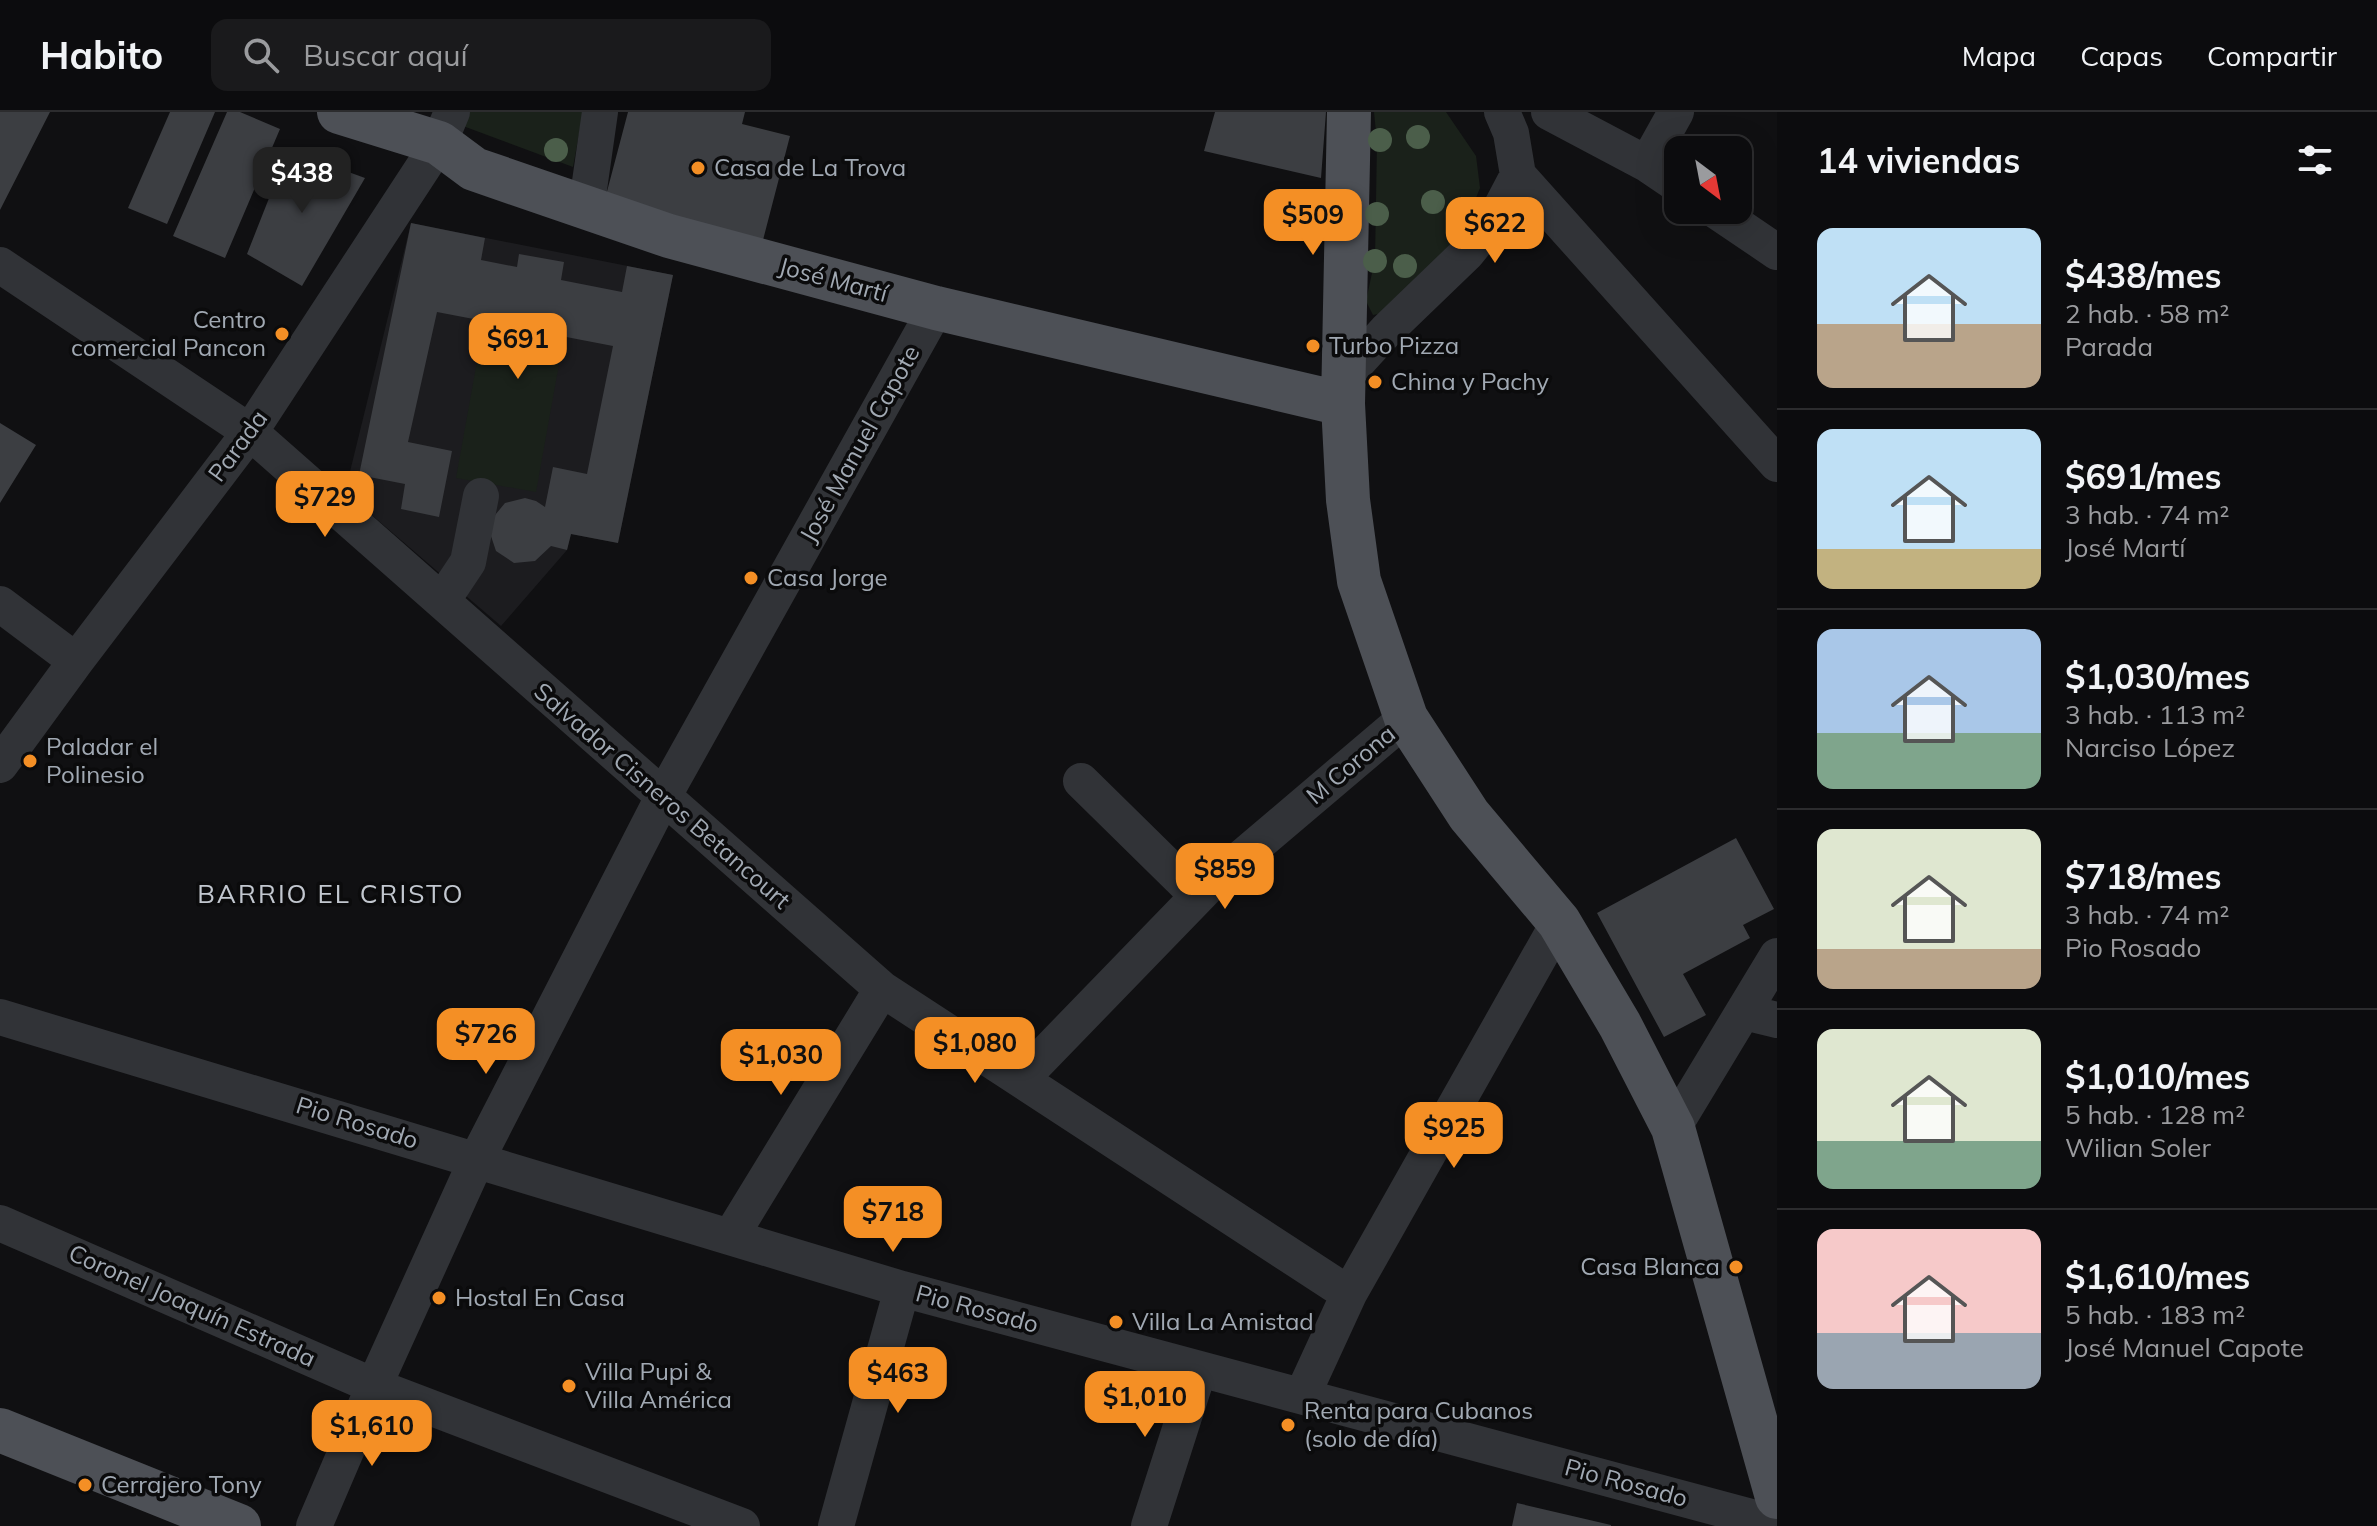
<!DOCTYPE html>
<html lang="es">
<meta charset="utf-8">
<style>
:root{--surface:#0c0c0e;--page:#1a1a1c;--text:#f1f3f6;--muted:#9a9b9e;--line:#2c2c2e;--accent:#f48f25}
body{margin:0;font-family:Mulish,sans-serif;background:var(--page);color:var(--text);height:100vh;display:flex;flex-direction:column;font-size:30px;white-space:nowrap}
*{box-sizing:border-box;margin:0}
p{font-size:26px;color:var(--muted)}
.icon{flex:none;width:44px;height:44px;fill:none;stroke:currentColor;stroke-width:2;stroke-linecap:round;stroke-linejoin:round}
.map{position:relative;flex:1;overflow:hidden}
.side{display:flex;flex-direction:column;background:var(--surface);width:600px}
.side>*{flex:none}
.needle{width:52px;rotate:148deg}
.fabs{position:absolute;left:1664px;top:24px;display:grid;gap:16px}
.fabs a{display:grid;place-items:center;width:88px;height:88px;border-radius:16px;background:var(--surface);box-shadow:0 8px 32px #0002,0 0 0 2px var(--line);font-size:40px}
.price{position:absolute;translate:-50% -68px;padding:0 18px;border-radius:16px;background:var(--accent);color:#111;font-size:26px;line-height:52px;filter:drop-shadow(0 2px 4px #0008)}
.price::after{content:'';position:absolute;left:50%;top:48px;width:24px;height:18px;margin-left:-12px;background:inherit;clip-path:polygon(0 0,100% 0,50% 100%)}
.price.on{background:#222;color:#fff}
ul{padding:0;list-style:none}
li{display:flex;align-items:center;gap:24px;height:200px;padding:0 40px}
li+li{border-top:2px solid var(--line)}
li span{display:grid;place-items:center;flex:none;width:224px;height:160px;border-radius:16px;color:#555}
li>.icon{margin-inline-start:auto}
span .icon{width:96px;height:96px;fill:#fffc;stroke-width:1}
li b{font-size:34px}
h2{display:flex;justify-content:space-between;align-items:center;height:96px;padding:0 40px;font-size:34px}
header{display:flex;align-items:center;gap:48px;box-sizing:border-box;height:112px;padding:0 40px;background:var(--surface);border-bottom:2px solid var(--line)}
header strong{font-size:38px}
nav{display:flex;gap:44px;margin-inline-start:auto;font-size:28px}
.search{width:560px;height:72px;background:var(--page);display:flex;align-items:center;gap:20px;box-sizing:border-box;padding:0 28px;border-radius:16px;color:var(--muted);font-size:30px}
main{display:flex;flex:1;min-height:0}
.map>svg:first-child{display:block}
</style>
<header>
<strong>Habito</strong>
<div class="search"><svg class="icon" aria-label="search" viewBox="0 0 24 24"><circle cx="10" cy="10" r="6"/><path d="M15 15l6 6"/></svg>Buscar aquí</div>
<nav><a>Mapa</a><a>Capas</a><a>Compartir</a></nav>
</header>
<main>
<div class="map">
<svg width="1777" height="1414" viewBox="0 0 1777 1414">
<rect width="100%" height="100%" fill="#101012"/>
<path fill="#1c1c1f" d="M 411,111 L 673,163 L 618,431 L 571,422 L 567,438 L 501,514 L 345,380 Z"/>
<path fill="#1a211a" d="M 469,0 L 583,0 L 573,55 L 463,14 Z
M 1374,0 L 1446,0 L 1476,44 L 1480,76 L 1458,130 L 1389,200 L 1373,203 L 1366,189 L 1375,147 L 1377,30 Z
M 481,227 L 561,241 L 536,380 L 456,366 Z"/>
<path fill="#3c3e42" d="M 0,0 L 50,0 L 0,98 Z
M 170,0 L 215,0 L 167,112 L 128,96 Z
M 227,0 L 240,0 L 280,17 L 225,146 L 173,124 Z
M 628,0 L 745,0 L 742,12 L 790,24 L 763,128 L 605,87 Z
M 1215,0 L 1326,0 L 1321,66 L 1204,39 Z
M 288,38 L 365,66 L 302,174 L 247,142 Z
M 411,111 L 485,126 L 481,148 L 517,155 L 519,142 L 564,150 L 561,168 L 622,180 L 627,154 L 673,163 L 618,431 L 571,422 L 567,438 L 551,434 L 535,449 L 514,451 L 496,439 L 489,418 L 491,408 L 505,391 L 525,386 L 536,389 L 545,395 L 553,355 L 587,362 L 613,234 L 437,200 L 408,330 L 452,339 L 439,405 L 401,397 L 405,372 L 359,363 Z
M 0,311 L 36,333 L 0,391 Z
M 1736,726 L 1774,797 L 1743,813 L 1750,826 L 1683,862 L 1706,903 L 1664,925 L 1597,801 Z
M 1517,1391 L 1611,1413 L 1611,1414 L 1512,1414 Z"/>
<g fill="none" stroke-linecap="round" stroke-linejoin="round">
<path stroke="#313337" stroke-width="36" d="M 1549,0 L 1647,52 L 1678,73
M 1647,52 L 1676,0
M 1518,63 L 1777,352
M 586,98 L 600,0
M 1715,98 L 1777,140
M 0,153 L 250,320 L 882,877 L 1349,1182
M 1345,264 L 1386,219 L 1467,141 L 1496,105 L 1518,63 L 1511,21 L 1502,0
M 442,489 L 468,450 L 481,384
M 0,492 L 76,549
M 0,653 L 76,549 L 250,320 L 439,31 L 452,0
M 1081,669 L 1198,784
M 1744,900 L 1777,908
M 0,905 L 902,1177 L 1777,1412
M 1021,967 L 1207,775 L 1406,606
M 1673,1016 L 1777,844
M 0,1111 L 374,1274 L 742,1414
M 731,1124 L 882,877
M 1303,1282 L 1349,1182 L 1559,810
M 314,1414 L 374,1274 L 477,1047 L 663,685 L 936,196
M 836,1414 L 902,1177
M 1149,1414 L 1199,1258"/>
<path stroke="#4d5056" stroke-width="44" d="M 339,0 L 439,31 L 474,57 L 669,124 L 936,196 L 1343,292
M 1349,0 L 1343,292 L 1348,388 L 1359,469 L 1406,606 L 1469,703 L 1559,810 L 1620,913 L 1673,1016 L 1777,1385
M 0,1318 L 239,1414"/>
</g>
<g fill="#4b5e4a">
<circle cx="1418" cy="25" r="12"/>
<circle cx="1380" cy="28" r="12"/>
<circle cx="556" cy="38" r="12"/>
<circle cx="1433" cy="90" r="12"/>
<circle cx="1377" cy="102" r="12"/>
<circle cx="1375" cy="149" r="12"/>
<circle cx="1405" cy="154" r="12"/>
</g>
<g fill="#f48f25" stroke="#0b0b0c" stroke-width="3">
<circle cx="698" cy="56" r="8"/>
<circle cx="282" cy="222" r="8"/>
<circle cx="1313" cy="234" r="8"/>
<circle cx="1375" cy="270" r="8"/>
<circle cx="751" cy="466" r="8"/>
<circle cx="30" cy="649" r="8"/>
<circle cx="1736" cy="1155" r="8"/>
<circle cx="439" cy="1186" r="8"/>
<circle cx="1116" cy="1210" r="8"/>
<circle cx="569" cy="1274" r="8"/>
<circle cx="1288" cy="1313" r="8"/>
<circle cx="85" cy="1373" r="8"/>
</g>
<g text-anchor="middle" stroke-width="7" stroke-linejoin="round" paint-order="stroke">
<g font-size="24" fill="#a1a9b3" stroke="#0b0b0c" text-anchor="start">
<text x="714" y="64">Casa de La Trova</text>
<text x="266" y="216" text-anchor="end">Centro<tspan x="266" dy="28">comercial Pancon</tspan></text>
<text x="1329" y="242">Turbo Pizza</text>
<text x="1391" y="278">China y Pachy</text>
<text x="767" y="474">Casa Jorge</text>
<text x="46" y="643">Paladar el<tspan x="46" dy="28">Polinesio</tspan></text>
<text x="1720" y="1163" text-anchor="end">Casa Blanca</text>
<text x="455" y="1194">Hostal En Casa</text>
<text x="1132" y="1218">Villa La Amistad</text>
<text x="585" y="1268">Villa Pupi &amp;<tspan x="585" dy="28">Villa América</tspan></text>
<text x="1304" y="1307">Renta para Cubanos<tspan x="1304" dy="28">(solo de día)</tspan></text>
<text x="101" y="1381">Cerrajero Tony</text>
</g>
<g font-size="24" fill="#a1a9b3" stroke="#0b0b0c">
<text transform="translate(833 168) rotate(15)" y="8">José Martí</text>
<text transform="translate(860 332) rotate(-61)" y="8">José Manuel Capote</text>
<text transform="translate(238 334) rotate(-54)" y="8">Parada</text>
<text transform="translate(1351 653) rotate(-40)" y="8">M Corona</text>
<text transform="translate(662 684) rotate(41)" y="8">Salvador Cisneros Betancourt</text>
<text transform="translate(357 1011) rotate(17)" y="8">Pio Rosado</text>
<text transform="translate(192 1194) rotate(24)" y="8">Coronel Joaquín Estrada</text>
<text transform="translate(977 1197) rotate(15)" y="8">Pio Rosado</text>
<text transform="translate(1626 1371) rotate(15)" y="8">Pio Rosado</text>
</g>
<g font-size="26" letter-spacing="2" fill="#c2c7cf" stroke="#0b0b0c">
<text x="331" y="791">BARRIO EL CRISTO</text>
</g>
</g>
</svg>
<div class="fabs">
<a><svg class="needle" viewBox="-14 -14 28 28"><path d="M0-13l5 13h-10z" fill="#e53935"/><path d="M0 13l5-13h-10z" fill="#9a9b9e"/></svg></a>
</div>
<b class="price on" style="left:302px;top:103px">$438</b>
<b class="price" style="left:1313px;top:145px">$509</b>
<b class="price" style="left:1495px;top:153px">$622</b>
<b class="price" style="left:518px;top:269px">$691</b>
<b class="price" style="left:325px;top:427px">$729</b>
<b class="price" style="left:1225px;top:799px">$859</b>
<b class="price" style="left:486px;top:964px">$726</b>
<b class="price" style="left:975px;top:973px">$1,080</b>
<b class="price" style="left:781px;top:985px">$1,030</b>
<b class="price" style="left:1454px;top:1058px">$925</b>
<b class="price" style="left:893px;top:1142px">$718</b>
<b class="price" style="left:898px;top:1303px">$463</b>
<b class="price" style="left:1145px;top:1327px">$1,010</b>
<b class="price" style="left:372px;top:1356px">$1,610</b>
</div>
<section class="side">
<h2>14 viviendas<svg class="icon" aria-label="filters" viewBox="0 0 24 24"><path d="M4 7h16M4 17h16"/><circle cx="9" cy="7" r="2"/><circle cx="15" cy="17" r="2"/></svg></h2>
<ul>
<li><span style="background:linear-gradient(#bfe0f5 60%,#b9a48a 0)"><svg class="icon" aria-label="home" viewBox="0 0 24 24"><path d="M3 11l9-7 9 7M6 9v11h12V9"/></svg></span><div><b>$438/mes</b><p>2 hab. · 58 m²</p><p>Parada</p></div></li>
<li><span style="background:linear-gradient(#bfe0f5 75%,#c2b280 0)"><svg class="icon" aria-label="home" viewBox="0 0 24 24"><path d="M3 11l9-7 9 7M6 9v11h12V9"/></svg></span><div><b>$691/mes</b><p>3 hab. · 74 m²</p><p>José Martí</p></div></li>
<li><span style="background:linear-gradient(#a9c7e8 65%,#7fa58c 0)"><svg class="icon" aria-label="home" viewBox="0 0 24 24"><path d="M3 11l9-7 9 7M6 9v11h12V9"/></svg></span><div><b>$1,030/mes</b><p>3 hab. · 113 m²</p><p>Narciso López</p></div></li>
<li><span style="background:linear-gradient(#dfe7d0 75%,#b9a48a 0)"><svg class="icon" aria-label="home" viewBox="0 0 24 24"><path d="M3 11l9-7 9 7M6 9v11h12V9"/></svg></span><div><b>$718/mes</b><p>3 hab. · 74 m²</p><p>Pio Rosado</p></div></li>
<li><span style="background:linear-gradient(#dfe7d0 70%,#7fa58c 0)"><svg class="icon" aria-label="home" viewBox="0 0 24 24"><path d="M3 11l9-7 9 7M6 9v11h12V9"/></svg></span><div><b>$1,010/mes</b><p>5 hab. · 128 m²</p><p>Wilian Soler</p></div></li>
<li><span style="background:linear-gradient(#f6c9c9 65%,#9aa5b1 0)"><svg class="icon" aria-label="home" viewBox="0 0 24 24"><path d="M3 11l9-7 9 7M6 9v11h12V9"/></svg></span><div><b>$1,610/mes</b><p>5 hab. · 183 m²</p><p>José Manuel Capote</p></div></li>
</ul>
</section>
</main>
